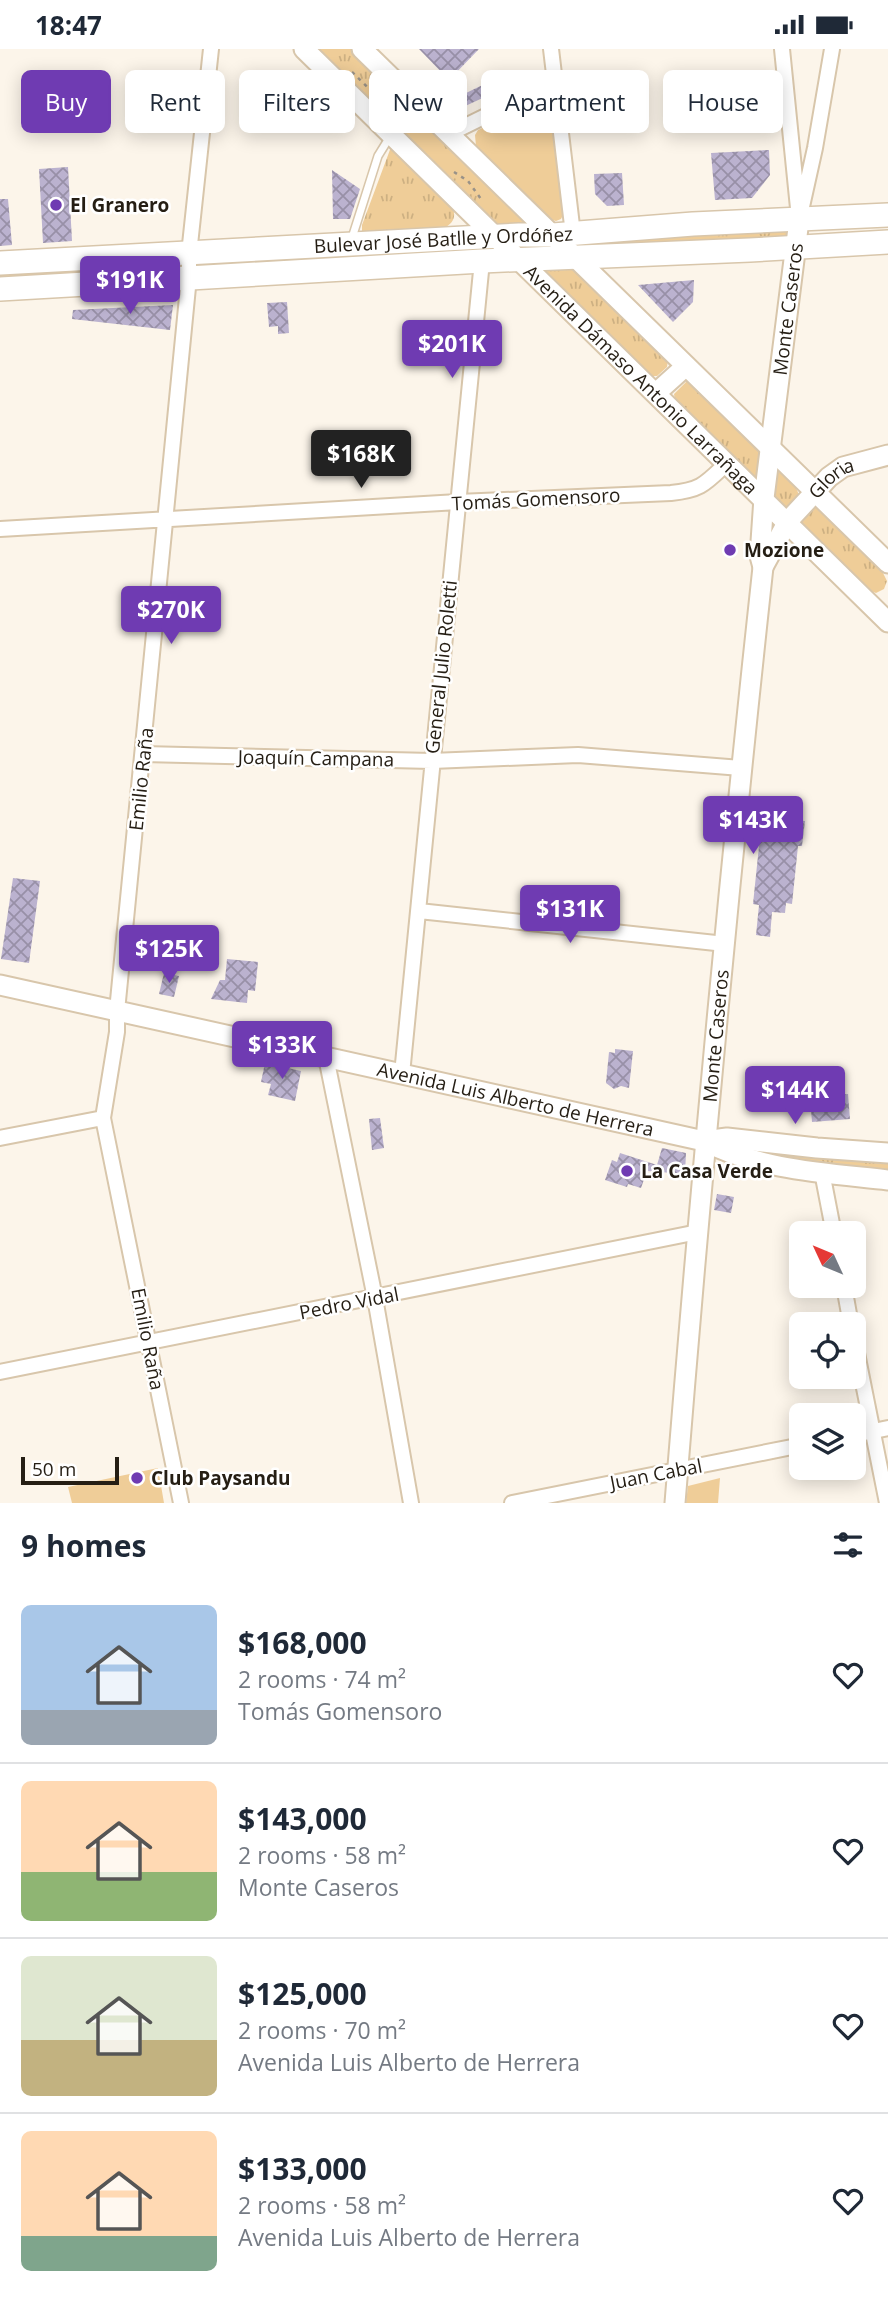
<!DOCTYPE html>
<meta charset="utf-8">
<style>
:root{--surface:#fff;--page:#f2f2f3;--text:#1f2937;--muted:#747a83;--line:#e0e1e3;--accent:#6f3bb2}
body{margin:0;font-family:"Open Sans",sans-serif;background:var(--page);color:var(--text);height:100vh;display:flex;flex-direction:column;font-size:26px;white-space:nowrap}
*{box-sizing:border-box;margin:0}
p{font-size:23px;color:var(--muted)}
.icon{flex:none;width:38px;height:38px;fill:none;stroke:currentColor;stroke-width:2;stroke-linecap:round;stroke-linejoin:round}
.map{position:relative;height:1454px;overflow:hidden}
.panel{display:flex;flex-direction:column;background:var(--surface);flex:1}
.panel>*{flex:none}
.banner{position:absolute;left:21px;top:21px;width:847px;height:63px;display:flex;gap:14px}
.needle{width:46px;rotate:314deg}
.buttons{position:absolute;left:789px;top:1172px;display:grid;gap:14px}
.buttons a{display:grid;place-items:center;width:77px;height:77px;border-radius:10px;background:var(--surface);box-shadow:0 4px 18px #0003;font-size:35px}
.scale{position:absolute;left:21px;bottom:18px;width:98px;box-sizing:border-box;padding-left:7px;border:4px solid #251e14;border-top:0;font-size:19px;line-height:24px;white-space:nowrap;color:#251e14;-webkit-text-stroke:5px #fff;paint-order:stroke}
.price{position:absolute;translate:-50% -60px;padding:0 16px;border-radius:7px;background:var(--accent);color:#fff;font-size:23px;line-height:46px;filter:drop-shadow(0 2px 4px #0008)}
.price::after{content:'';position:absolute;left:50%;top:42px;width:21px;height:16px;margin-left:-10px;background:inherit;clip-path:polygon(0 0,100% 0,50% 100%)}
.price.active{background:#222;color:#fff}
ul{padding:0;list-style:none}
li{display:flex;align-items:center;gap:21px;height:175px;padding:0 21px}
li+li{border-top:2px solid var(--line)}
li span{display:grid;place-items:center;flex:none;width:196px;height:140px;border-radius:10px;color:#555}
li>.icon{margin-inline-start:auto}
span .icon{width:84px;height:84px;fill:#fffc;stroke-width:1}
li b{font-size:30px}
h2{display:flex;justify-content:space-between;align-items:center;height:84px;padding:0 21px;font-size:30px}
.pill{padding:0 24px;border-radius:10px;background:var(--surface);box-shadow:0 4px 18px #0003;font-size:24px;line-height:63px}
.pill.active{background:var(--accent);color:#fff}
.status{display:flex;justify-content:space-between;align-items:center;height:49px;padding:0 35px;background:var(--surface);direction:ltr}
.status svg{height:19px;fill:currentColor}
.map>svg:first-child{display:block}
</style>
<div class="status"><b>18:47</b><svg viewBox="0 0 49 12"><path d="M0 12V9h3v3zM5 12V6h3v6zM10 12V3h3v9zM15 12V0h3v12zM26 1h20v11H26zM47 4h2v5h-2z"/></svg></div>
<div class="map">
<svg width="888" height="1454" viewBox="0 0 888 1454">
<defs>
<pattern id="grass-tufts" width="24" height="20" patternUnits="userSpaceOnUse" patternTransform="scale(1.75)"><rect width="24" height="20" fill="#efcd98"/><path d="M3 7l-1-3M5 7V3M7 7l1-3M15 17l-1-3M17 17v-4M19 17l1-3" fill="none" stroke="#cdb082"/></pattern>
<pattern id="building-cross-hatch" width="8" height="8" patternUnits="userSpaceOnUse" patternTransform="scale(1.75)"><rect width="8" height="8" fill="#bbb2cf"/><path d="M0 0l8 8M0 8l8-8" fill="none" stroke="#9890a7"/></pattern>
</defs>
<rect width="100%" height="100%" fill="#fcf5ea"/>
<path fill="url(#grass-tufts)" d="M 318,0 L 353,0 L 527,174 L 497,175 Z
M 391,98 L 453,159 C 456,169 453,174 444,179 L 362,183 L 362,176 Z
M 786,181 L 788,182 L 787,189 L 582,198 L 581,195 L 585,192 Z
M 488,197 L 492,202 L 200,218 L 200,214 Z
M 170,215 L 175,219 L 0,230 L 0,224 Z
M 573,220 L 578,222 L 668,311 L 667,318 L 657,327 L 651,327 L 545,223 L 547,221 Z
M 686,333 L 689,333 L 760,402 L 758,430 L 754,429 L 675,351 L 674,345 Z
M 779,423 C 788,430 800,438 799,451 L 788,460 L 774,446 L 776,424 Z
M 813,457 L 817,458 L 883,524 L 887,532 L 884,540 L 876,544 L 866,540 L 802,476 L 801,470 Z
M 751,1102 L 888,1112 L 888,1124 L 836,1119 Z"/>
<path fill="#efcd98" d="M 541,53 L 549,59 L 552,69 L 564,164 L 561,170 L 556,172 L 549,170 L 476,97 L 475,86 L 478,81 L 536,54 Z
M 158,1419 L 164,1454 L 72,1454 L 68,1438 Z
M 720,1429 L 718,1454 L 686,1454 L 688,1437 Z"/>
<path fill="url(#building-cross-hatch)" d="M 419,0 L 479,0 L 449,31 L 464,45 L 497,29 L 502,40 L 461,59 L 441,39 L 449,31 Z
M 769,101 L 770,126 L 752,149 L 715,151 L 711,104 Z
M 68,118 L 72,192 L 43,194 L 39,120 Z
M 332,121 L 360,140 L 350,170 L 333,170 Z
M 622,124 L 624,156 L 607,157 L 595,145 L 594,125 Z
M 0,150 L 8,150 L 12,196 L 0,197 Z
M 694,231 L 693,253 L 673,273 L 638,236 Z
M 287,253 L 289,284 L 278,285 L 278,277 L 269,278 L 267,254 Z
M 173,256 L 170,281 L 72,270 L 73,261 Z
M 762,768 L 805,772 L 802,797 L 798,797 L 792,855 L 786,854 L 785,864 L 772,863 L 770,888 L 756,886 L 759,856 L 753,855 Z
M 13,829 L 40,832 L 29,914 L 1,910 Z
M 227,910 L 258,913 L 255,942 L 248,941 L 247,954 L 211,950 L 220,931 L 225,931 Z
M 164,924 L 179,927 L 174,948 L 159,945 Z
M 615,1000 L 633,1002 L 629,1039 L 621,1037 L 614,1040 L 606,1034 L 609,1003 L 615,1004 Z
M 265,1014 L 301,1022 L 295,1052 L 268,1046 L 271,1035 L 261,1033 Z
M 848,1045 L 850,1070 L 812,1073 L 810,1048 Z
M 380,1069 L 384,1099 L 372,1101 L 369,1070 Z
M 662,1099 L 686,1104 L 685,1125 L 647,1122 L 641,1139 L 628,1135 L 627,1138 L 605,1131 L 612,1111 L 617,1113 L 620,1104 L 657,1116 Z
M 717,1145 L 734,1148 L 731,1164 L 714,1161 Z"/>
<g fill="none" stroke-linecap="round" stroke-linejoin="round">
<defs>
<path id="lane" d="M 351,192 L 378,107 L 391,86"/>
<path id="street" d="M 551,0 L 573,185
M 782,0 L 798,159
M 449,85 L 555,33
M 799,171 L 815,99 L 832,0
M 0,480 L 458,453 L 671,444 C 701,441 705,435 726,415
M 143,705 L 432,712 L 578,706 L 741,719
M 419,862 L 725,895
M 326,1008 L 375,1249 L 411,1454
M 402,1025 L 482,212
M 0,1089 L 103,1069
M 822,1123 L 834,1185
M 844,1237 L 851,1276
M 854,1289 L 887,1454
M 0,1323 L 698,1183
M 854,1386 L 888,1379
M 181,1454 L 103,1069 L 117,983 L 117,962 L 189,228 L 189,205 L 211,0
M 512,1454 L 802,1396"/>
<g id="secondary">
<path id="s1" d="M 304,0 L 888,573"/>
<path d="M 362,0 L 888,514"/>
<path d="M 656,344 L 686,317"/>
<path id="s2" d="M 763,518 L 788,472 L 829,428 L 843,418 L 888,406"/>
<path id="s3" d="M 0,936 L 704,1092 C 759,1121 827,1124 888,1131"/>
<path d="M 704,1092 L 727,1089 L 817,1099 L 888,1104"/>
<path id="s4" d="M 675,1454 C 700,1142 729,830 763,518 L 760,507 L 764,449 L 799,171"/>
</g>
<g id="primary">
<path id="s5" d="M 0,214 L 519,186 L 553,186 L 693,175 L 888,166"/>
<path d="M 0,240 L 482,212 L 750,201 L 888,193"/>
</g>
</defs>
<use href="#lane" stroke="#d8c6ab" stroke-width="10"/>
<use href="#street" stroke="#d8c6ab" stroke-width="18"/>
<use href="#secondary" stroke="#d8c6ab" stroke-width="23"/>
<use href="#primary" stroke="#d8c6ab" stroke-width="26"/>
<path stroke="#999288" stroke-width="2.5" stroke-dasharray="3.5 5" stroke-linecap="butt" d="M 352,23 L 400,70
M 454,123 L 468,132 L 481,150"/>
<use href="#lane" stroke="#fff" stroke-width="7"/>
<use href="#street" stroke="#fff" stroke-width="14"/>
<use href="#secondary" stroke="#fff" stroke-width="19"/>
<use href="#primary" stroke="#fff" stroke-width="23"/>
</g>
<g fill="#6f3bb2" stroke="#fff" stroke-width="2.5">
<circle cx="56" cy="156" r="7"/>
<circle cx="730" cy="501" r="7"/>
<circle cx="627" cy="1122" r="7"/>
<circle cx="137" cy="1429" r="7"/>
</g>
<g text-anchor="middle" stroke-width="5" stroke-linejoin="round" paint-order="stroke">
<g font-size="19" font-weight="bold" fill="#251e14" stroke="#fff" text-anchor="start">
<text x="70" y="163">El Granero</text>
<text x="744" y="508">Mozione</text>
<text x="641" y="1129">La Casa Verde</text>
<text x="151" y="1436">Club Paysandu</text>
</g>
<g font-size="19" fill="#251e14" stroke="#fff">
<text dy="7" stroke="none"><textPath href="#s5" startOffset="444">Bulevar José Batlle y Ordóñez</textPath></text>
<text dy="7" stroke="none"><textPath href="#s4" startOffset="1200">Monte Caseros</textPath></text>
<text dy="7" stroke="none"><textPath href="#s1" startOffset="472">Avenida Dámaso Antonio Larrañaga</textPath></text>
<text dy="7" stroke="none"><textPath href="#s2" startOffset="114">Gloria</textPath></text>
<text transform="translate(536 450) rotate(-3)" y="7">Tomás Gomensoro</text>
<text transform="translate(441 618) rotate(-84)" y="7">General Julio Roletti</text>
<text transform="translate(316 709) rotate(1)" y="7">Joaquín Campana</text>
<text transform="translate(141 730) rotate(-84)" y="7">Emilio Raña</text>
<text dy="7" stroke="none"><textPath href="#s4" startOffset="469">Monte Caseros</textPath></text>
<text dy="7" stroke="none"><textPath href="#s3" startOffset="528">Avenida Luis Alberto de Herrera</textPath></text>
<text transform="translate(349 1254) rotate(-11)" y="7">Pedro Vidal</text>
<text transform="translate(148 1290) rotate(79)" y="7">Emilio Raña</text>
<text transform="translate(656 1425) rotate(-11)" y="7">Juan Cabal</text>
</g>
</g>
</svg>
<div class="buttons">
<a><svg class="needle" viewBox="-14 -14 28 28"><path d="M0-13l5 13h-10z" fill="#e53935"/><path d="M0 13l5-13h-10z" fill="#747a83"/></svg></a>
<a><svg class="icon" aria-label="locate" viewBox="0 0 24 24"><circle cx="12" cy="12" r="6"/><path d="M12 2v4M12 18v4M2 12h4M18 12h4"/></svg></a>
<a><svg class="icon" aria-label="layers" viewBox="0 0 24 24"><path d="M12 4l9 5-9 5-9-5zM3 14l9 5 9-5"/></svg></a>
</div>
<div class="scale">50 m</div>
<b class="price" style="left:130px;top:267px">$191K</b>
<b class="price" style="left:452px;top:331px">$201K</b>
<b class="price active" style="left:361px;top:441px">$168K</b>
<b class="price" style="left:171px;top:597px">$270K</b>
<b class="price" style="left:753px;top:807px">$143K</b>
<b class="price" style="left:570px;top:896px">$131K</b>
<b class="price" style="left:169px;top:936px">$125K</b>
<b class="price" style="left:282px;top:1032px">$133K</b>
<b class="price" style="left:795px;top:1077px">$144K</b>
<div class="banner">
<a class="pill active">Buy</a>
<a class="pill">Rent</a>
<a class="pill">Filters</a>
<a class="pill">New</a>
<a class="pill">Apartment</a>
<a class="pill">House</a>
</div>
</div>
<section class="panel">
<h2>9 homes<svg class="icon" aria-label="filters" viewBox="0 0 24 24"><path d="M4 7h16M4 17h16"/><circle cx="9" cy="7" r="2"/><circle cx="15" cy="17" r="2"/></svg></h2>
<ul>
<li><span style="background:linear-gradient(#a9c7e8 75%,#9aa5b1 0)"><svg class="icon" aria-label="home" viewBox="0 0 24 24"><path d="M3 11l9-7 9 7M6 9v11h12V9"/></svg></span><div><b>$168,000</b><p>2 rooms · 74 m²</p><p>Tomás Gomensoro</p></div><svg class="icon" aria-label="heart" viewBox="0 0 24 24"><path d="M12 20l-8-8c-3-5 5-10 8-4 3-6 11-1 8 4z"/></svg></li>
<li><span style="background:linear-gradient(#ffd9b3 65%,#8fb573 0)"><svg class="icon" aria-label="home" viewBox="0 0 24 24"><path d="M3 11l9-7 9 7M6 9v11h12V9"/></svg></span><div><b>$143,000</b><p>2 rooms · 58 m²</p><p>Monte Caseros</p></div><svg class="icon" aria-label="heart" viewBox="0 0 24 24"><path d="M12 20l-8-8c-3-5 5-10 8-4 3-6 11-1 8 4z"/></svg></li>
<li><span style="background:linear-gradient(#dfe7d0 60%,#c2b280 0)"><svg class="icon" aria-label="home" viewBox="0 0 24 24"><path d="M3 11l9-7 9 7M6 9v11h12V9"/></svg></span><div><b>$125,000</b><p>2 rooms · 70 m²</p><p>Avenida Luis Alberto de Herrera</p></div><svg class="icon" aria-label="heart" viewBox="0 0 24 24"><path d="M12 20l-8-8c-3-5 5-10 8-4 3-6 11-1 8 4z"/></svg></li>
<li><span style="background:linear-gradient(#ffd9b3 75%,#7fa58c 0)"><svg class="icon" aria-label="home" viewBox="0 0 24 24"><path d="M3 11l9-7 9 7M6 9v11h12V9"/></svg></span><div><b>$133,000</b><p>2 rooms · 58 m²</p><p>Avenida Luis Alberto de Herrera</p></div><svg class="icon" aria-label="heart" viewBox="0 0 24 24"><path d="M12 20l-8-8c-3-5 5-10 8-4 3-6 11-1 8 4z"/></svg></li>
</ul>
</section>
